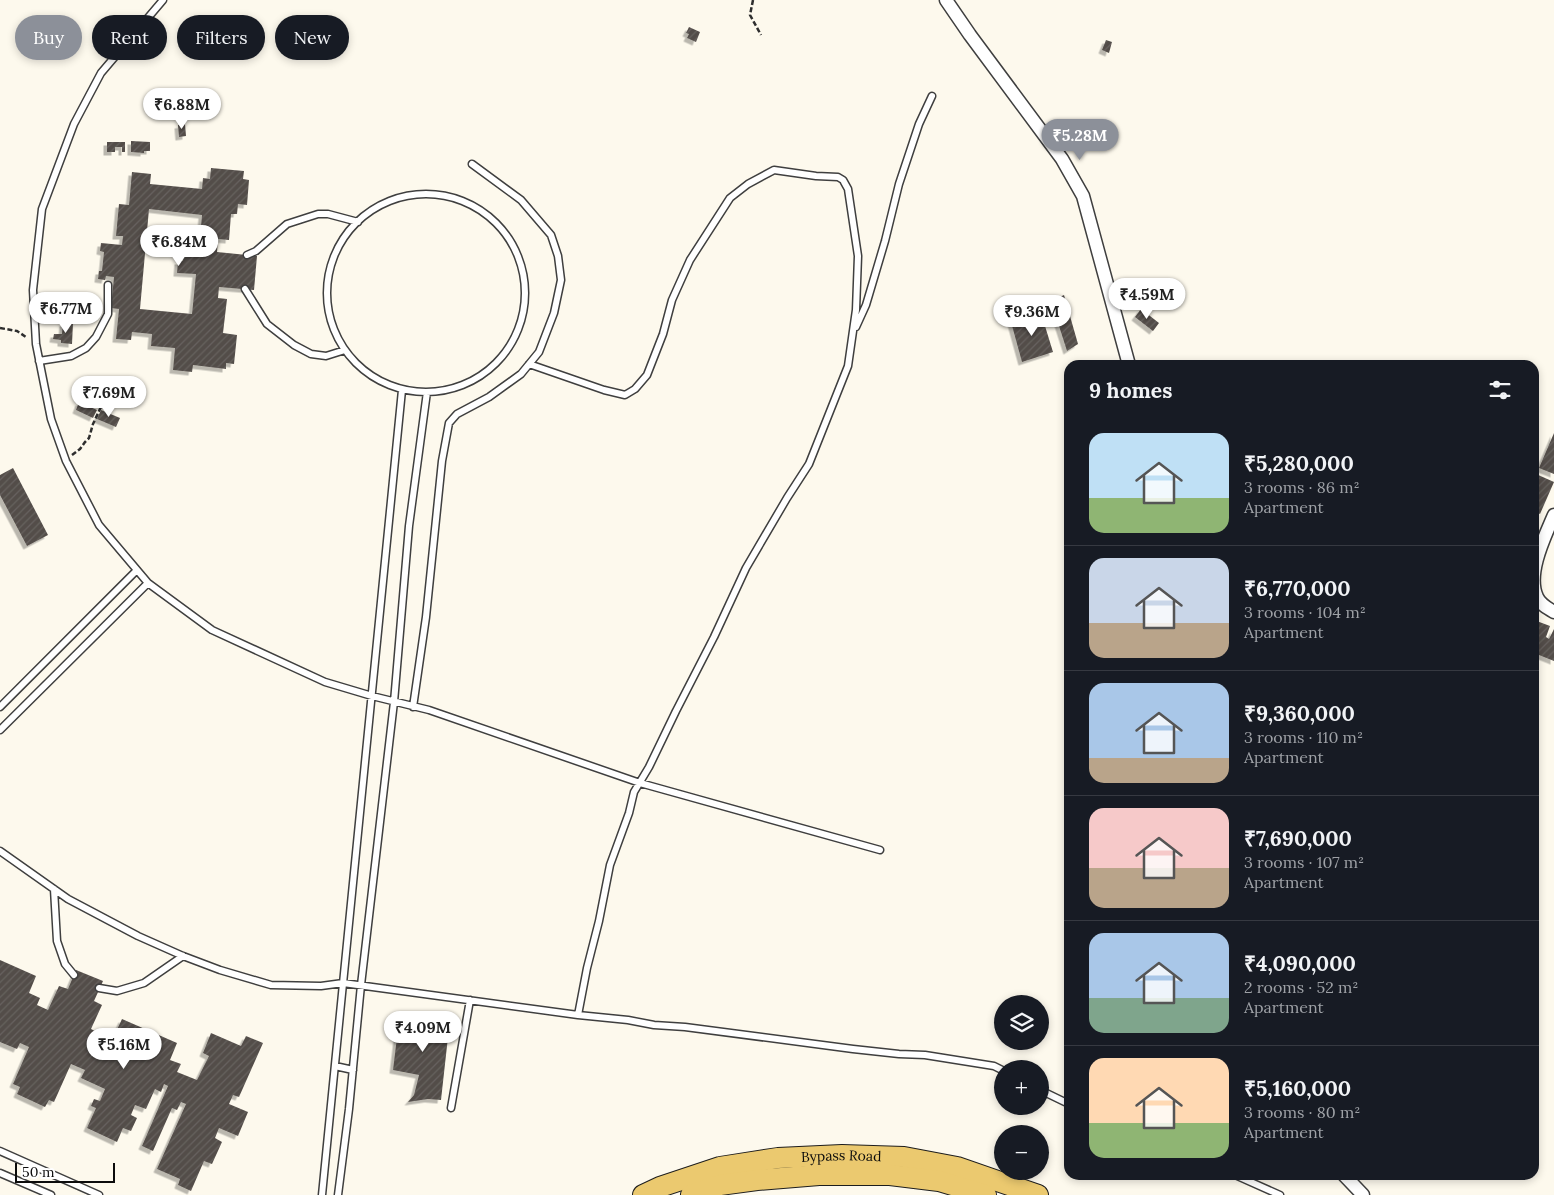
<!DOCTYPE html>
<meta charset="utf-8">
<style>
:root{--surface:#171b24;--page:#20242c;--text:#f1f3f6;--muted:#9ea1a6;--line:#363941;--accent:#8c9099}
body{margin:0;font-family:Lora,serif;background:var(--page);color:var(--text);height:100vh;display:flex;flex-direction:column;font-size:19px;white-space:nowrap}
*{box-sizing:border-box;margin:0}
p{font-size:16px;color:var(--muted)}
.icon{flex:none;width:28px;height:28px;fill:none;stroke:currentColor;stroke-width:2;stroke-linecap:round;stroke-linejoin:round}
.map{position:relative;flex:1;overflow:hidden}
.sheet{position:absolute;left:1064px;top:360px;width:475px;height:820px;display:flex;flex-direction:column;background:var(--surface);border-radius:15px;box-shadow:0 2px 8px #0003}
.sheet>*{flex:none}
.hud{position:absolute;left:15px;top:15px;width:475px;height:45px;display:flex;gap:10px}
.controls{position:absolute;left:994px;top:995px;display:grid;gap:10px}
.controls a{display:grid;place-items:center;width:55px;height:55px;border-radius:50%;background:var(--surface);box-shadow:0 2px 8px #0003;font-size:25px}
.scale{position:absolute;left:15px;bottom:12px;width:100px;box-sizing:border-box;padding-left:5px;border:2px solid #0c0c0c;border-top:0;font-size:14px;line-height:18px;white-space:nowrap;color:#0c0c0c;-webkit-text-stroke:4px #fff;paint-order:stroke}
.price{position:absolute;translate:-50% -42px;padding:0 11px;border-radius:18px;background:#fff;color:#222;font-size:16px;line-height:32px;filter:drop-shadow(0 1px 2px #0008)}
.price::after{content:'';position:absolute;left:50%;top:30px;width:15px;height:11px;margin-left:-8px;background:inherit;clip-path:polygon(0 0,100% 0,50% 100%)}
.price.current{background:var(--accent);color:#fff}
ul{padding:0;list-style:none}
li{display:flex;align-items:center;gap:15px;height:125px;padding:0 25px}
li+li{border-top:1px solid var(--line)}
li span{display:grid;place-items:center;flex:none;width:140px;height:100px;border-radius:15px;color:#555}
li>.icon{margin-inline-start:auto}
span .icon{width:60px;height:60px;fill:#fffc;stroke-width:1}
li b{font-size:21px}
h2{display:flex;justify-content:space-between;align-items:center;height:60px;padding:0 25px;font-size:21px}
.tag{padding:0 18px;border-radius:22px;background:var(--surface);box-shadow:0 2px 8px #0003;font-size:18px;line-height:45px}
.tag.current{background:var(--accent);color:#fff}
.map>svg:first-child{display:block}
</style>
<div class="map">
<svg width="1554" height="1195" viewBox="0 0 1554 1195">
<defs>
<pattern id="building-hatch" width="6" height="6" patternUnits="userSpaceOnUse" patternTransform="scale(1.25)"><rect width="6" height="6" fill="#534d49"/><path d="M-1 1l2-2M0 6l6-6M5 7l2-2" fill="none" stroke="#67625f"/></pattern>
<filter id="shadow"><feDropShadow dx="-3.5" dy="3.5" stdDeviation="0" flood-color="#0004"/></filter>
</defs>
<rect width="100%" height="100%" fill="#fdf9ed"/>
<path fill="url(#building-hatch)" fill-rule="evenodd" filter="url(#shadow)" d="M 689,27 L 700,32 L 696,42 L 687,38 L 689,34 L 686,33 Z
M 1106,40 L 1112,42 L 1109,53 L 1102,50 Z
M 185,124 L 186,136 L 179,137 L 178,125 Z
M 131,141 L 150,142 L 150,151 L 144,151 L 144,153 L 131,152 Z
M 107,142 L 125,142 L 125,152 L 122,152 L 122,147 L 115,147 L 115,152 L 107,152 Z
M 211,168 L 244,171 L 243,179 L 249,180 L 247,205 L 238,204 L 237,214 L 231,214 L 229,240 L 218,239 L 217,252 L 257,256 L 254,290 L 219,287 L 218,298 L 227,299 L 223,333 L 237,335 L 234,364 L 226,363 L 226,369 L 193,365 L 192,372 L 173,370 L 175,348 L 151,346 L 152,334 L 132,332 L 131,340 L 116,339 L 119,309 L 111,308 L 114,277 L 106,276 L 105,280 L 98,279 L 99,271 L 102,271 L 104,252 L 100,251 L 101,243 L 122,245 L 123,236 L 116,236 L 119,204 L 129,205 L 132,172 L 151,174 L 150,184 L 202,189 L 203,178 L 210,179 ZM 149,209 L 202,215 L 199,250 L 184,249 L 183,261 L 178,261 L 177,273 L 196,274 L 192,314 L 140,309 Z
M 1129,286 L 1132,290 L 1124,295 L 1121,292 Z
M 1064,295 L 1078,344 L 1067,351 L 1051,301 Z
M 1141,309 L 1159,323 L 1153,331 L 1135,317 Z
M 1041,313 L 1053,352 L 1022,362 L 1011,322 Z
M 63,323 L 73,323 L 72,344 L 61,343 L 61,340 L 53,339 L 54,334 L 62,334 Z
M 79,402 L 97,410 L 93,418 L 76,410 Z
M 101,410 L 120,418 L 116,427 L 97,419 Z
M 1554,433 L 1554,474 L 1539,468 Z
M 13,468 L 48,535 L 27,546 L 0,495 L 0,475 Z
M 1536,474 L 1554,482 L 1540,514 L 1534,511 L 1534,480 Z
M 1534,620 L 1550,626 L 1546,637 L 1549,639 L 1554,629 L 1554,661 L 1534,653 Z
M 0,960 L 36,976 L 29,993 L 40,998 L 37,1005 L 48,1010 L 59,986 L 68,989 L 76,970 L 103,981 L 94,1001 L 102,1005 L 91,1029 L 101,1034 L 103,1029 L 115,1034 L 122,1019 L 177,1043 L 170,1060 L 181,1064 L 177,1072 L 197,1080 L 209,1056 L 203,1053 L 211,1033 L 241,1046 L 246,1036 L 263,1043 L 239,1097 L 233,1095 L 229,1104 L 248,1112 L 238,1136 L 219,1128 L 215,1138 L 222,1142 L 212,1164 L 204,1161 L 191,1191 L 178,1185 L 180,1179 L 157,1169 L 186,1104 L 181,1102 L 177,1110 L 172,1108 L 153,1151 L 142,1146 L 168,1086 L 164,1084 L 161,1092 L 155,1089 L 146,1109 L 135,1105 L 131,1115 L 137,1118 L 131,1131 L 123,1128 L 117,1142 L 87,1128 L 96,1108 L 91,1106 L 94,1099 L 100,1101 L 105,1089 L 81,1078 L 85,1070 L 71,1064 L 54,1102 L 49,1100 L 45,1107 L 17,1094 L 20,1087 L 13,1084 L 29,1047 L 20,1043 L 17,1049 L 0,1042 Z
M 400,1012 L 450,1019 L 441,1100 L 428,1099 L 408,1102 L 414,1095 L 419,1075 L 393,1070 Z"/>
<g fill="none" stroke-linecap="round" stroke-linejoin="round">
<defs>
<path id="lane" d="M 163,0 L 101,73 L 74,124 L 42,209 L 33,290 L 36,344 L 51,419 L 66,461 L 99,525 L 148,583 L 212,630 L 325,682 L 372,696 L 429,710 L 640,783 L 880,850
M327 293a99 99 0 1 1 198 0a99 99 0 1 1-198 0Z
M 247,255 L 256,251 L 287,224 L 318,214 L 328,214 L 358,222
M 245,289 L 267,324 L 294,345 L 311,354 L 326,356 L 345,350
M 856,327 L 866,305 L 885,241 L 899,184 L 919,124 L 932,96
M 39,361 L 71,356 L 86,348 L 96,337 L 108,314 L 108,285
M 529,364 L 604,390 L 625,395 L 635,389 L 647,375 L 663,334 L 672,300 L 690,260 L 730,198 L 748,184 L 774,170 L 816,176 L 838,177 L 843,180 L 848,189 L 858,256 L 856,310 L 848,366 L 809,464 L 787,498 L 746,568 L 714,637 L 676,711 L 649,767 L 634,792 L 629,813 L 610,865 L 599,921 L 587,968 L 578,1015
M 0,707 L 137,570
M 413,707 L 426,617 L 442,461 L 449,423 L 457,414 L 489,397 L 521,374 L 539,352 L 554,313 L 561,280 L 558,256 L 551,235 L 521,200 L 472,164
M 0,730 L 148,583
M 0,851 L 68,899 L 138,936 L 183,956 L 220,970 L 271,985 L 321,986 L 343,983 L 578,1015 L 628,1020 L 654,1025 L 685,1027 L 853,1049 L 899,1054 L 925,1055 L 994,1066 L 1002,1070
M 54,889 L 57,941 L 65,964 L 74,975
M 99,988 L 117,991 L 144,983 L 183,956
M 335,1066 L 353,1070
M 1040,1090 L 1069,1104
M 451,1108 L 470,1000
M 0,1151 L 99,1195
M 0,1173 L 51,1195
M 1235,1175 L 1280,1195
M 322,1195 L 402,390
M 338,1195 L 349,1109 L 361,985 L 394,702 L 409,526 L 427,392"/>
<path id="street" d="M 946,0 L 970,35 L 1062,159 L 1083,196 L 1129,365
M 1554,515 C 1545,536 1526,574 1537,597 C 1540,604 1547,608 1554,612
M 1344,1175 L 1363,1195"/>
<g id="primary">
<path id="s1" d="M 643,1195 L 660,1187 L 720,1167 L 778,1158 L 842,1155 L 904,1157 L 957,1167 L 1038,1195"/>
<path d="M 691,1195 L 720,1185 L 757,1180 L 819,1175 L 890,1175 L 939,1181 L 986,1195"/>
</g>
</defs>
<use href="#lane" stroke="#3f3f3f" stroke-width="9"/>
<use href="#street" stroke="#3f3f3f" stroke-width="15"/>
<use href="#primary" stroke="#1d1d1d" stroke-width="22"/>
<path stroke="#2e2e2e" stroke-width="2.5" stroke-dasharray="5 2.5" stroke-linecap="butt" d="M 753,0 L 750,15 L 761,35
M 0,328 L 17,331 L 26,337
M 72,455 L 80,449 L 85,442 L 89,438 L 93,424 L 114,379"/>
<use href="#lane" stroke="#fff" stroke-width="6"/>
<use href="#street" stroke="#fff" stroke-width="12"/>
<use href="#primary" stroke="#ebc96f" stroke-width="20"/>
</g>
<g text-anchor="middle" stroke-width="5" stroke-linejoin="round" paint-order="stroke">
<g font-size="14" fill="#0c0c0c" stroke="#fff">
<text dy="5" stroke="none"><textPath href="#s1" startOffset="204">Bypass Road</textPath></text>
</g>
</g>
</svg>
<div class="controls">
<a><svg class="icon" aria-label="layers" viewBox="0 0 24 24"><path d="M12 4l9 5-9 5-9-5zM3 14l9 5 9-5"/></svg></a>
<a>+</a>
<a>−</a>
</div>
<div class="scale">50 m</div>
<b class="price" style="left:182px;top:130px">₹6.88M</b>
<b class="price current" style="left:1080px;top:161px">₹5.28M</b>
<b class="price" style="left:179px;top:267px">₹6.84M</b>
<b class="price" style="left:1147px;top:320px">₹4.59M</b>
<b class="price" style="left:66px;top:334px">₹6.77M</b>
<b class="price" style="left:1032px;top:337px">₹9.36M</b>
<b class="price" style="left:109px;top:418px">₹7.69M</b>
<b class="price" style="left:423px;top:1053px">₹4.09M</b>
<b class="price" style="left:124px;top:1070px">₹5.16M</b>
<div class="hud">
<a class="tag current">Buy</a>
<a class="tag">Rent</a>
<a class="tag">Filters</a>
<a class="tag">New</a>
</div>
<section class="sheet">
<h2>9 homes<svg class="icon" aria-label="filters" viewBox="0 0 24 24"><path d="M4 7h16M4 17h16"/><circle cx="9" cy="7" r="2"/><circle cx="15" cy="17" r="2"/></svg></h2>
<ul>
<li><span style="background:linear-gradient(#bfe0f5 65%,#8fb573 0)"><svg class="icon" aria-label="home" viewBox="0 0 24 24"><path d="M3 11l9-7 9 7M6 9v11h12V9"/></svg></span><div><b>₹5,280,000</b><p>3 rooms · 86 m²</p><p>Apartment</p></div></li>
<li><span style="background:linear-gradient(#c9d6e8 65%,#b9a48a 0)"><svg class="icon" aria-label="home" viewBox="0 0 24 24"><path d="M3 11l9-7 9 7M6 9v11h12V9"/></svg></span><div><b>₹6,770,000</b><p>3 rooms · 104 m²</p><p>Apartment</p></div></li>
<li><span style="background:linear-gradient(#a9c7e8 75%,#b9a48a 0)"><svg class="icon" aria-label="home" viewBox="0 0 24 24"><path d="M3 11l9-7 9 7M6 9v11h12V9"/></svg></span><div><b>₹9,360,000</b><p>3 rooms · 110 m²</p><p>Apartment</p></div></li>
<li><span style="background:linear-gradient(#f6c9c9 60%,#b9a48a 0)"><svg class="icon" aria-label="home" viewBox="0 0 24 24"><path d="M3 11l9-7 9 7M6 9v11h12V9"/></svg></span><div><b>₹7,690,000</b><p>3 rooms · 107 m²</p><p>Apartment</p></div></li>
<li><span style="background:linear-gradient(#a9c7e8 65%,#7fa58c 0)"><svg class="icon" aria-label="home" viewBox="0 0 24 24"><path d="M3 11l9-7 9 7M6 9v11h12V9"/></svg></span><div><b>₹4,090,000</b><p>2 rooms · 52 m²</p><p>Apartment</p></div></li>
<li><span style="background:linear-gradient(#ffd9b3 65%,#8fb573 0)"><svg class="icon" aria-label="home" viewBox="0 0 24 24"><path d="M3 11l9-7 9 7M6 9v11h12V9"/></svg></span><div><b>₹5,160,000</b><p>3 rooms · 80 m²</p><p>Apartment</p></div></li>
</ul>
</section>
</div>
